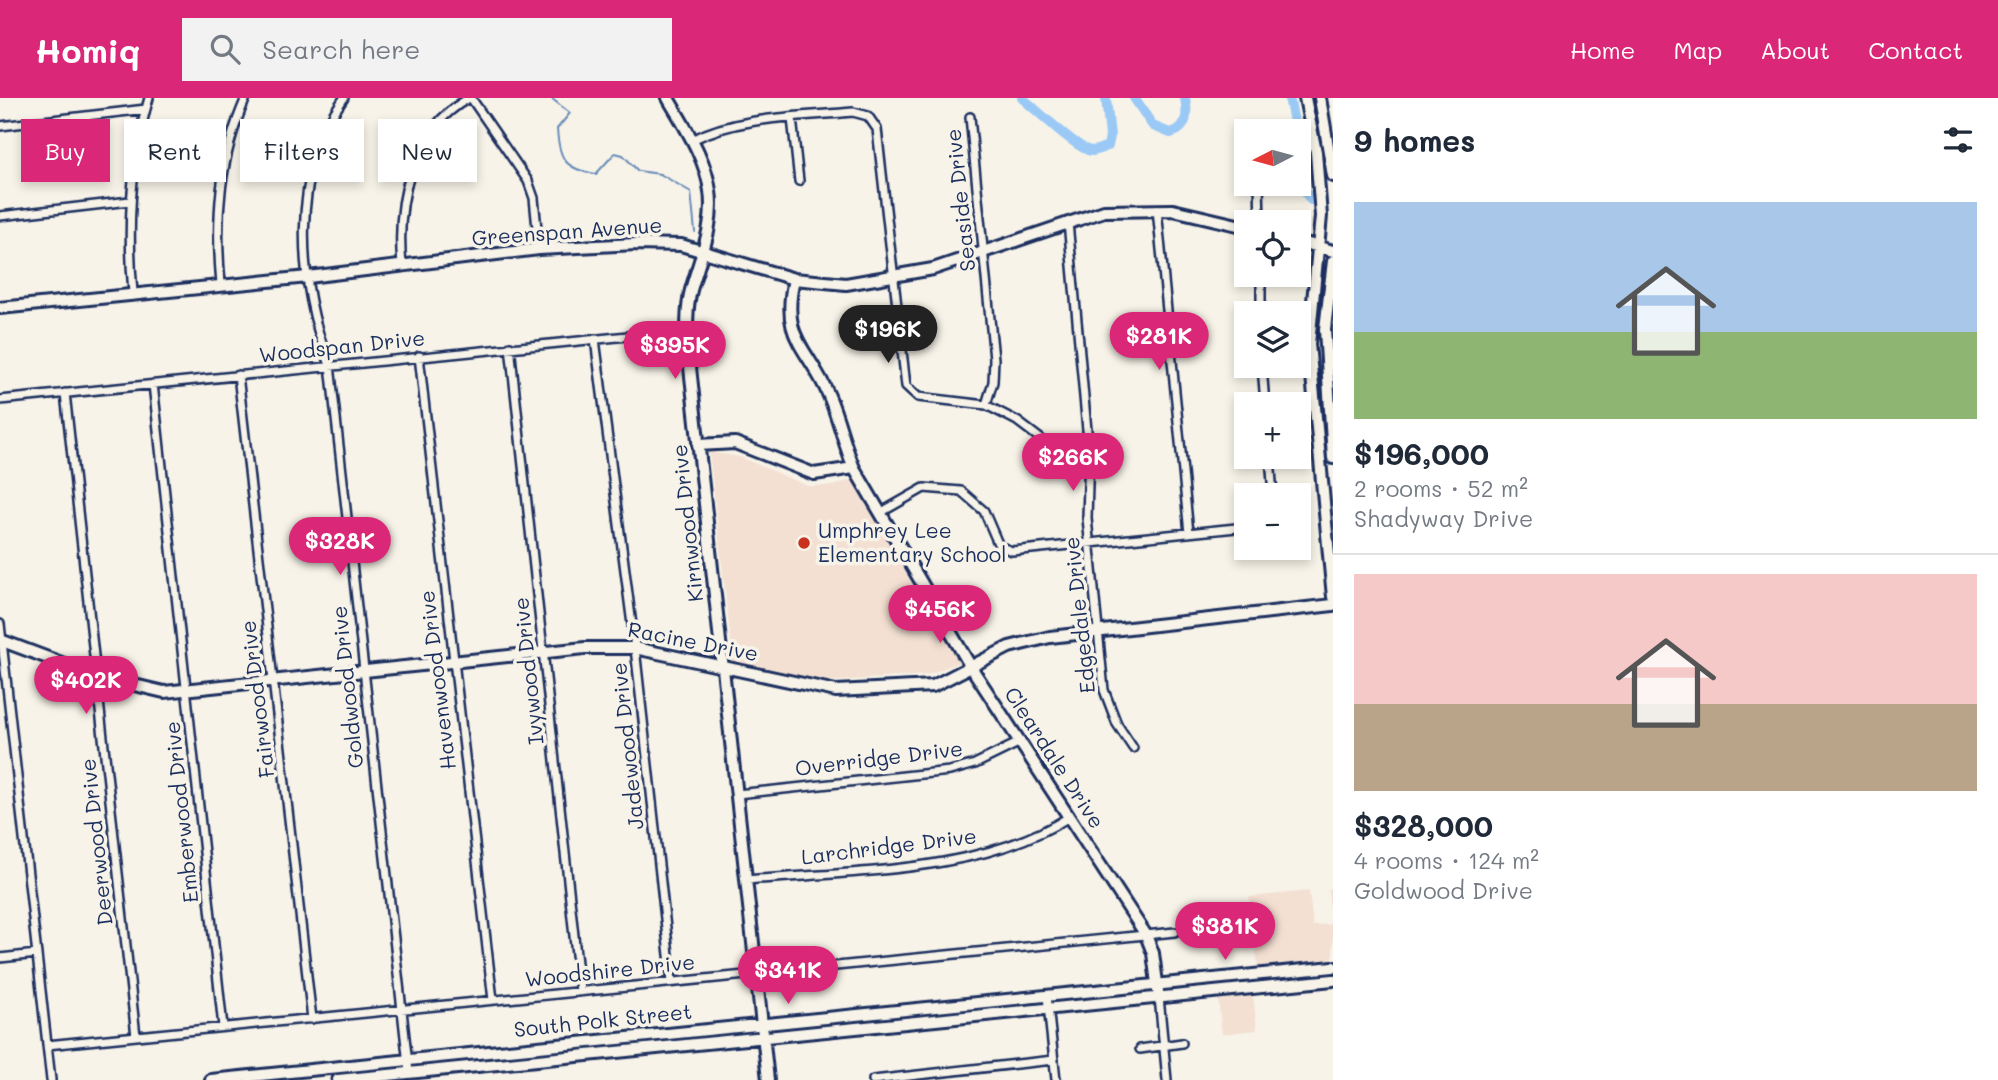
<!DOCTYPE html>
<meta charset="utf-8">
<style>
:root{--surface:#fff;--page:#f2f2f3;--text:#1f2937;--muted:#747a83;--line:#e0e1e3;--accent:#db2777}
body{margin:0;font-family:Mali,sans-serif;background:var(--page);color:var(--text);height:100vh;display:flex;flex-direction:column;font-size:26px;white-space:nowrap}
*{box-sizing:border-box;margin:0}
p{font-size:23px;color:var(--muted)}
.icon{flex:none;width:38px;height:38px;fill:none;stroke:currentColor;stroke-width:2;stroke-linecap:round;stroke-linejoin:round}
.map{position:relative;flex:1;overflow:hidden}
.side{display:flex;flex-direction:column;background:var(--surface);width:665px}
.side>*{flex:none}
.banner{position:absolute;left:21px;top:21px;width:665px;height:63px;display:flex;gap:14px}
.needle{width:46px;rotate:264deg}
.fabs{position:absolute;left:1234px;top:21px;display:grid;gap:14px}
.fabs a{display:grid;place-items:center;width:77px;height:77px;border-radius:0px;background:var(--surface);box-shadow:0 4px 10px #0003;font-size:35px}
.price{position:absolute;translate:-50% -60px;padding:0 16px;border-radius:24px;background:var(--accent);color:#fff;font-size:23px;line-height:46px;filter:drop-shadow(0 2px 4px #0008)}
.price::after{content:'';position:absolute;left:50%;top:42px;width:21px;height:16px;margin-left:-10px;background:inherit;clip-path:polygon(0 0,100% 0,50% 100%)}
.price.active{background:#222;color:#fff}
ul{padding:0;list-style:none}
li{display:grid;align-content:center;gap:14px;height:371px;padding:0 21px}
li+li{border-top:2px solid var(--line)}
li span{display:grid;place-items:center;height:217px;border-radius:0px;color:#555}
li>.icon{margin-inline-start:auto}
span .icon{width:126px;height:126px;fill:#fffc;stroke-width:1}
li b{font-size:30px}
h2{display:flex;justify-content:space-between;align-items:center;height:84px;padding:0 21px;font-size:30px}
.tag{padding:0 24px;border-radius:0px;background:var(--surface);box-shadow:0 4px 10px #0003;font-size:24px;line-height:63px}
.tag.active{background:var(--accent);color:#fff}
header{display:flex;align-items:center;gap:42px;box-sizing:border-box;height:98px;padding:0 35px;background:var(--accent);color:#fff}
header strong{font-size:33px}
nav{display:flex;gap:38px;margin-inline-start:auto;font-size:24px}
.search{width:490px;height:63px;background:var(--page);display:flex;align-items:center;gap:18px;box-sizing:border-box;padding:0 24px;border-radius:0px;color:var(--muted);font-size:26px}
main{display:flex;flex:1;min-height:0}
.map>svg:first-child{display:block}
</style>
<header>
<strong>Homiq</strong>
<div class="search"><svg class="icon" aria-label="search" viewBox="0 0 24 24"><circle cx="10" cy="10" r="6"/><path d="M15 15l6 6"/></svg>Search here</div>
<nav><a>Home</a><a>Map</a><a>About</a><a>Contact</a></nav>
</header>
<main>
<div class="map">
<svg width="1333" height="982" viewBox="0 0 1333 982">
<rect width="100%" height="100%" fill="#f7f3e8"/>
<filter id="ink" filterUnits="userSpaceOnUse"><feTurbulence type="fractalNoise" baseFrequency=".0143" numOctaves="2"/><feDisplacementMap in="SourceGraphic" scale="14" xChannelSelector="R" yChannelSelector="G"/><feConvolveMatrix kernelMatrix="1 2 1 2 8 2 1 2 1" color-interpolation-filters="sRGB"/></filter>
<g filter="url(#ink)">
<path fill="#f3e0d2" d="M 709,354 L 740,359 L 808,388 L 832,388 L 853,381 L 959,564 L 927,577 L 824,584 L 733,563 Z
M 1328,791 L 1333,791 L 1333,861 L 1258,869 L 1249,799 L 1309,793 L 1313,828 L 1331,826 Z
M 1253,897 L 1257,932 L 1222,936 L 1218,900 Z"/>
<g fill="none" stroke-linecap="round" stroke-linejoin="round">
<path stroke="#688bb9" stroke-width="2" d="M 551,0 L 570,15 L 557,31 C 559,62 565,71 596,76 L 615,55 L 623,57 L 638,73 L 660,76 L 691,94 L 695,134"/>
<path stroke="#9bc9f6" stroke-width="10" d="M 1022,0 C 1036,11 1079,53 1092,53 C 1097,53 1104,49 1108,48 L 1110,38 L 1106,0
M 1134,0 L 1153,28 L 1170,35 C 1188,31 1188,15 1185,0
M 1289,0 L 1296,33
M 1298,84 L 1311,102"/>
<defs>
<path id="street" d="M 344,0 C 290,74 297,187 330,267 L 409,975
M 471,0 L 528,83 L 534,100 L 539,151
M 970,19 L 994,261 L 993,284 L 986,307
M 792,20 L 799,83
M 0,28 L 146,11
M 692,42 C 739,18 801,19 853,14 L 868,18 L 877,31 L 906,288 L 918,299 L 986,307 L 1017,323 L 1054,351 L 1089,354
M 1259,86 L 1260,124
M 1157,111 L 1189,435
M 0,118 L 130,103
M 1068,124 L 1089,354 L 1087,420 L 1104,592 L 1117,626 L 1133,650
M 402,167 C 396,106 410,33 469,0
M 1261,177 L 1261,215
M 221,186 C 215,122 219,60 246,0
M 133,195 C 127,129 130,64 149,0
M 595,241 L 635,550 L 672,884
M 510,248 L 580,893
M 419,258 L 493,902
M 1262,268 L 1265,306
M 238,277 L 312,921
M 153,286 L 223,929
M 65,295 L 136,938
M 0,302 L 687,232
M 1270,359 L 1273,397
M 880,415 L 924,390 L 961,393 L 984,413 L 999,448 L 1012,453 L 1246,429
M 0,526 L 51,982
M 737,696 L 950,673 L 975,666 L 1020,644
M 747,782 C 851,773 980,776 1069,719
M 0,860 L 37,856
M 1047,898 L 1056,982
M 1159,899 L 1167,982
M 47,947 L 1175,834
M 1140,951 L 1182,945
M 873,982 L 1054,962"/>
<path id="secondary" d="M 668,0 C 684,28 706,60 710,93 C 715,127 700,160 691,192 C 686,212 687,231 688,251 L 768,982
M 1305,0 L 1316,54 L 1321,118 L 1309,246 L 1333,499
M 1320,0 L 1333,78
M 1298,143 L 1333,153
M 1333,163 L 1325,231 L 1333,360
M 794,181 C 780,242 808,248 829,298 C 839,321 844,347 854,370 L 971,569 L 1146,837 L 1153,855 L 1158,893
M 0,210 L 308,179 L 539,151 L 636,146 L 681,147 L 794,181 L 846,186 L 933,171 L 1104,113 L 1173,112 L 1246,129
M 698,347 L 735,345 L 814,376 L 854,370
M 0,542 L 96,578 L 164,594 L 585,550 L 635,550 L 836,593 L 933,588 L 1009,549 L 1050,539 L 1333,507
M 211,982 L 1333,869
M 338,982 L 1333,882"/>
</defs>
<use href="#street" stroke="#1b2f5e" stroke-width="12"/>
<use href="#secondary" stroke="#1b2f5e" stroke-width="16"/>
<use href="#street" stroke="#f7f3e8" stroke-width="7"/>
<use href="#secondary" stroke="#f7f3e8" stroke-width="10"/>
</g>
</g>
<circle fill="#c8321e" stroke="#f7f3e8" stroke-width="2.5" cx="804" cy="445" r="7"/>
<g text-anchor="middle" stroke-width="7" stroke-linejoin="round" paint-order="stroke">
<g font-size="21" fill="#1b2f5e" stroke="#f7f3e8">
<text transform="translate(961 102) rotate(-96)" y="7">Seaside Drive</text>
<text transform="translate(567 134) rotate(-4)" y="7">Greenspan Avenue</text>
<text transform="translate(342 249) rotate(-6)" y="7">Woodspan Drive</text>
<text transform="translate(688 425) rotate(-96)" y="7">Kirnwood Drive</text>
<text transform="translate(1080 517) rotate(-96)" y="7">Edgedale Drive</text>
<text transform="translate(693 544) rotate(11)" y="7">Racine Drive</text>
<text transform="translate(529 573) rotate(-96)" y="7">Ivywood Drive</text>
<text transform="translate(438 582) rotate(-97)" y="7">Havenwood Drive</text>
<text transform="translate(348 589) rotate(-96)" y="7">Goldwood Drive</text>
<text transform="translate(258 601) rotate(-97)" y="7">Fairwood Drive</text>
<text transform="translate(628 648) rotate(-96)" y="7">Jadewood Drive</text>
<text transform="translate(1054 660) rotate(57)" y="7">Cleardale Drive</text>
<text transform="translate(879 661) rotate(-7)" y="7">Overridge Drive</text>
<text transform="translate(182 714) rotate(-96)" y="7">Emberwood Drive</text>
<text transform="translate(97 744) rotate(-96)" y="7">Deerwood Drive</text>
<text transform="translate(889 749) rotate(-7)" y="7">Larchridge Drive</text>
<text transform="translate(610 873) rotate(-6)" y="7">Woodshire Drive</text>
<text transform="translate(603 923) rotate(-6)" y="7">South Polk Street</text>
</g>
<g font-size="21" fill="#1b2f5e" stroke="#f7f3e8" text-anchor="start">
<text x="818" y="440">Umphrey Lee<tspan x="818" dy="24">Elementary School</tspan></text>
</g>
</g>
</svg>
<div class="fabs">
<a><svg class="needle" viewBox="-14 -14 28 28"><path d="M0-13l5 13h-10z" fill="#e53935"/><path d="M0 13l5-13h-10z" fill="#747a83"/></svg></a>
<a><svg class="icon" aria-label="locate" viewBox="0 0 24 24"><circle cx="12" cy="12" r="6"/><path d="M12 2v4M12 18v4M2 12h4M18 12h4"/></svg></a>
<a><svg class="icon" aria-label="layers" viewBox="0 0 24 24"><path d="M12 4l9 5-9 5-9-5zM3 14l9 5 9-5"/></svg></a>
<a>+</a>
<a>−</a>
</div>
<b class="price active" style="left:888px;top:267px">$196K</b>
<b class="price" style="left:1159px;top:274px">$281K</b>
<b class="price" style="left:675px;top:283px">$395K</b>
<b class="price" style="left:1073px;top:395px">$266K</b>
<b class="price" style="left:340px;top:479px">$328K</b>
<b class="price" style="left:940px;top:547px">$456K</b>
<b class="price" style="left:86px;top:618px">$402K</b>
<b class="price" style="left:1225px;top:864px">$381K</b>
<b class="price" style="left:788px;top:908px">$341K</b>
<div class="banner">
<a class="tag active">Buy</a>
<a class="tag">Rent</a>
<a class="tag">Filters</a>
<a class="tag">New</a>
</div>
</div>
<section class="side">
<h2>9 homes<svg class="icon" aria-label="filters" viewBox="0 0 24 24"><path d="M4 7h16M4 17h16"/><circle cx="9" cy="7" r="2"/><circle cx="15" cy="17" r="2"/></svg></h2>
<ul>
<li><span style="background:linear-gradient(#a9c7e8 60%,#8fb573 0)"><svg class="icon" aria-label="home" viewBox="0 0 24 24"><path d="M3 11l9-7 9 7M6 9v11h12V9"/></svg></span><div><b>$196,000</b><p>2 rooms · 52 m²</p><p>Shadyway Drive</p></div></li>
<li><span style="background:linear-gradient(#f6c9c9 60%,#b9a48a 0)"><svg class="icon" aria-label="home" viewBox="0 0 24 24"><path d="M3 11l9-7 9 7M6 9v11h12V9"/></svg></span><div><b>$328,000</b><p>4 rooms · 124 m²</p><p>Goldwood Drive</p></div></li>
</ul>
</section>
</main>
